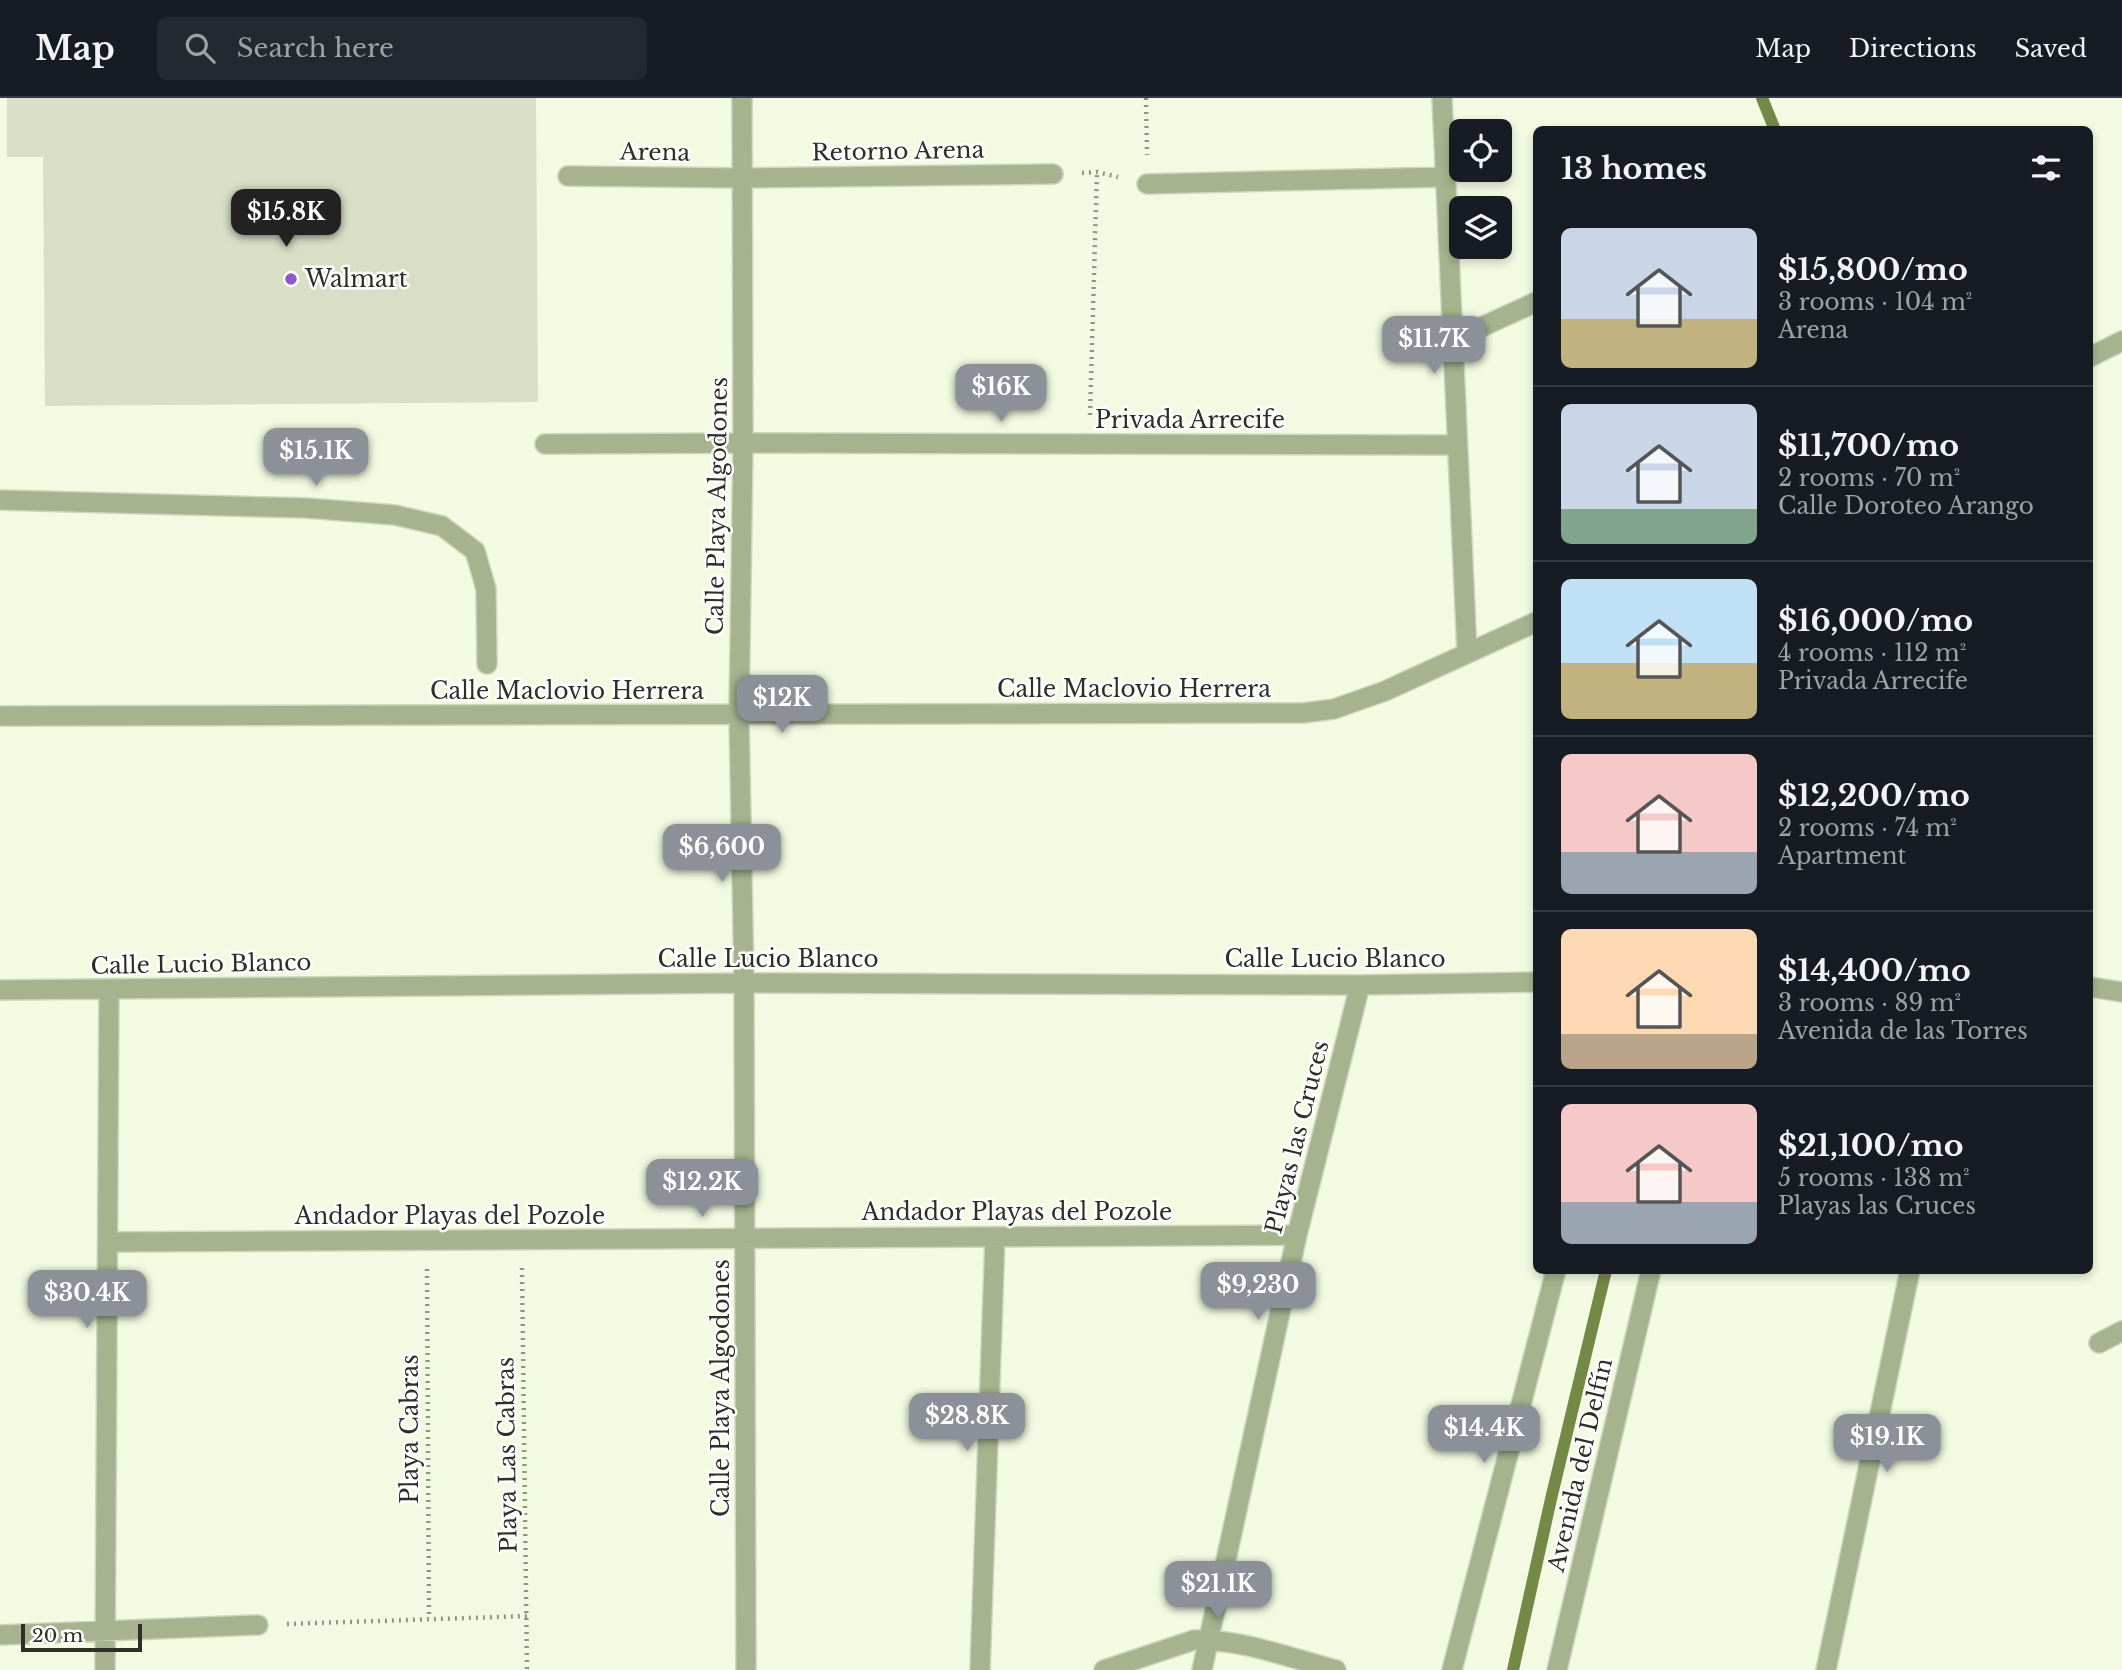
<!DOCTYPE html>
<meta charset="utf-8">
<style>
:root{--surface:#171b24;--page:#242831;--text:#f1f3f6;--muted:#9ea1a6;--line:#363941;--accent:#8c9099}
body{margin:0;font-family:"Libre Baskerville",serif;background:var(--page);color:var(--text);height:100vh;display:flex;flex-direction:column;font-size:26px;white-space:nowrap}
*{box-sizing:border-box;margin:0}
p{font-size:23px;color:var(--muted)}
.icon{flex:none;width:38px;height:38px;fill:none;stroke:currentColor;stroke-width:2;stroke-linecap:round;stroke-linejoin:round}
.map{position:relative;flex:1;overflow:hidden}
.details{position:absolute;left:1533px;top:28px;width:560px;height:1148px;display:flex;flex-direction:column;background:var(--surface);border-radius:10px;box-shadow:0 4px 10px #0003}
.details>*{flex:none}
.controls{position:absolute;left:1449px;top:21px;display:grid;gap:14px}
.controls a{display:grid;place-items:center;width:63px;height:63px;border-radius:10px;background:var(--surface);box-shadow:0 4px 10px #0003;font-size:35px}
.scale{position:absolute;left:21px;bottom:18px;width:121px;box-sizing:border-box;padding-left:7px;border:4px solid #2d3026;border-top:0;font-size:19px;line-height:24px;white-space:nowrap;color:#2d3026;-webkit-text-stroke:5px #fff;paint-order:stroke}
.price{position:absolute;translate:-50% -60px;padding:0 16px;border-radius:14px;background:var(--accent);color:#fff;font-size:23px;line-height:46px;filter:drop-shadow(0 2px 4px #0008)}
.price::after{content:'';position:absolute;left:50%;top:42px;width:21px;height:16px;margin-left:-10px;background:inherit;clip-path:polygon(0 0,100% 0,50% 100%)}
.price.selected{background:#222;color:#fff}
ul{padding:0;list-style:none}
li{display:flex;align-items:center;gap:21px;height:175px;padding:0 28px}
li+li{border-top:2px solid var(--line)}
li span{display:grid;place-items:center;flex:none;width:196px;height:140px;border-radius:10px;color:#555}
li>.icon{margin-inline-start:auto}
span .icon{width:84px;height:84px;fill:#fffc;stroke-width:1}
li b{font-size:30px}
h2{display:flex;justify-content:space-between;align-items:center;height:84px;padding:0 28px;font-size:30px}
header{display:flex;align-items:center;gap:42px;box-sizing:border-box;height:98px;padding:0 35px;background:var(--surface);border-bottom:2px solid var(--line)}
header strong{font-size:33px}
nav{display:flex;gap:38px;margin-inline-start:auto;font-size:24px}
.search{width:490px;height:63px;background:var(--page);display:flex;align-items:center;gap:18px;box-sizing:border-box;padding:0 24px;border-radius:10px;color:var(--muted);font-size:26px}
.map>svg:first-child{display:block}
</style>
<header>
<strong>Map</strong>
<div class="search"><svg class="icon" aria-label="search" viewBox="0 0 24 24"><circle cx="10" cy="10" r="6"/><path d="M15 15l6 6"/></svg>Search here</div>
<nav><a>Map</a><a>Directions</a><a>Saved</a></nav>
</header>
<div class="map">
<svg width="2122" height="1572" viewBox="0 0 2122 1572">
<rect width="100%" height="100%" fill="#f2fbe1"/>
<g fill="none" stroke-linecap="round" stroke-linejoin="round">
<path stroke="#758846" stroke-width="12" d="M 1762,0 L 1775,32
M 1513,1572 L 1551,1401 L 1606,1172"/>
</g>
<path fill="#d7dfc6" d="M 7,0 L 536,0 L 538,304 L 45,308 L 43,59 L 7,59 Z"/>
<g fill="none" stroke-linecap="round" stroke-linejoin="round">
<defs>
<path id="minor" d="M 742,0 L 743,345 L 739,617 L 744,885 L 746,1572
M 1442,0 L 1467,555
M 568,78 L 742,80 L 1053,76
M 1147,86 L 1446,79
M 1453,242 L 1536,204
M 2090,259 L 2122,243
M 545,346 L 743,345 L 1457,347
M 0,402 L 306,410 L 395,417 L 442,428 L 475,453 L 486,491 L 487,566
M 0,618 L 1303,615 L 1334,611 L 1385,593 L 1536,524
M 2090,889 L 2122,894
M 0,892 L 744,885 L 1360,887 L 1536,884
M 108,1144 L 1297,1137
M 2099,1245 L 2122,1233
M 0,1537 L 258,1527
M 105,1572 L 109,891
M 980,1572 L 995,1139
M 1104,1572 L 1194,1542 C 1242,1541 1290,1560 1336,1572
M 1202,1572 L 1297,1137 L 1360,887
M 1452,1572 L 1556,1172
M 1557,1572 L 1651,1172
M 1826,1572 L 1910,1172"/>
</defs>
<use href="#minor" stroke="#cfd6bf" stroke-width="22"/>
<path stroke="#909684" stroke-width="4.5" stroke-dasharray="2 5" stroke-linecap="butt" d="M 1146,0 L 1147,57
M 1082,75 L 1097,74 L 1118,79
M 1090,317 L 1097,74
M 522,1170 L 527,1572
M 427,1171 L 429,1521
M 287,1526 L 527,1518"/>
<use href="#minor" stroke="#a7b38e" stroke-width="19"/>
</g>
<circle fill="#9058cf" stroke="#fff" stroke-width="2.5" cx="291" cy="181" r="7"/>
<g text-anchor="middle" stroke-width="5" stroke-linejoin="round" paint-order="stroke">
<g font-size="23" fill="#2d3026" stroke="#fff">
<text transform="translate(898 53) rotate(-1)" y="8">Retorno Arena</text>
<text transform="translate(655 54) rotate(1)" y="8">Arena</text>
<text x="1190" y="330">Privada Arrecife</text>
<text transform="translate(717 408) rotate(-89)" y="8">Calle Playa Algodones</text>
<text x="1134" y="599">Calle Maclovio Herrera</text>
<text x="567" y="601">Calle Maclovio Herrera</text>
<text x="768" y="869">Calle Lucio Blanco</text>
<text x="1335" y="869">Calle Lucio Blanco</text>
<text transform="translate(201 866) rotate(-1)" y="8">Calle Lucio Blanco</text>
<text transform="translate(1297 1039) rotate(-76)" y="8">Playas las Cruces</text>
<text x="1017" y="1122">Andador Playas del Pozole</text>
<text x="450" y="1126">Andador Playas del Pozole</text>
<text transform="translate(721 1290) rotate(-90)" y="8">Calle Playa Algodones</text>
<text transform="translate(410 1331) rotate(-90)" y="8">Playa Cabras</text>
<text transform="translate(507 1357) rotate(-91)" y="8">Playa Las Cabras</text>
<text transform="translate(1580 1367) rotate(-77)" y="8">Avenida del Delfín</text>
</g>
<g font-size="23" fill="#2d3026" stroke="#fff" text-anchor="start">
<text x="305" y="189">Walmart</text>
</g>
</g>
</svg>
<div class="controls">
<a><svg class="icon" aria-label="locate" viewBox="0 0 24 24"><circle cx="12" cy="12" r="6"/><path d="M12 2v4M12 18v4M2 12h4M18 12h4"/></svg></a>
<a><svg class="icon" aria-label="layers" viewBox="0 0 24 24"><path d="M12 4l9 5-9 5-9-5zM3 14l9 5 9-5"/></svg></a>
</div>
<div class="scale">20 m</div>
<b class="price selected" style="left:286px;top:151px">$15.8K</b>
<b class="price" style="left:1434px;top:278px">$11.7K</b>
<b class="price" style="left:1001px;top:326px">$16K</b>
<b class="price" style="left:316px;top:390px">$15.1K</b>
<b class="price" style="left:782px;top:637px">$12K</b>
<b class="price" style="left:722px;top:786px">$6,600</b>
<b class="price" style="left:702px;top:1121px">$12.2K</b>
<b class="price" style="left:1258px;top:1224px">$9,230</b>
<b class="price" style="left:87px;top:1232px">$30.4K</b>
<b class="price" style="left:967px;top:1355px">$28.8K</b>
<b class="price" style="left:1484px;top:1367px">$14.4K</b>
<b class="price" style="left:1887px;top:1376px">$19.1K</b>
<b class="price" style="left:1218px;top:1523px">$21.1K</b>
<section class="details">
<h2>13 homes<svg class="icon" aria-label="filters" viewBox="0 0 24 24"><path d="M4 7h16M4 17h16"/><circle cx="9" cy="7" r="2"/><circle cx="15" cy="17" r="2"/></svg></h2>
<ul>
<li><span style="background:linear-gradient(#c9d6e8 65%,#c2b280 0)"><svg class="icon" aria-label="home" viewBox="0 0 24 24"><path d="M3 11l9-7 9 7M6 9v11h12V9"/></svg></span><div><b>$15,800/mo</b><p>3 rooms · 104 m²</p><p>Arena</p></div></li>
<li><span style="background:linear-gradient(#c9d6e8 75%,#7fa58c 0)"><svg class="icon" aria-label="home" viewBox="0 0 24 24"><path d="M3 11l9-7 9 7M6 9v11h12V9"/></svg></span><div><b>$11,700/mo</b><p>2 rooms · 70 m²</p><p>Calle Doroteo Arango</p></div></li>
<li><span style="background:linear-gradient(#bfe0f5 60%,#c2b280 0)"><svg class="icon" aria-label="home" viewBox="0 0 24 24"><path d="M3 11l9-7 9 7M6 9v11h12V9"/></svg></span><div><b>$16,000/mo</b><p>4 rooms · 112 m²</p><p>Privada Arrecife</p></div></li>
<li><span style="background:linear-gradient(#f6c9c9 70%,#9aa5b1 0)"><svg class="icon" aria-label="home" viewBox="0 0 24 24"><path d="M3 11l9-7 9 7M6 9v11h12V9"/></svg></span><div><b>$12,200/mo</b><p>2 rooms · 74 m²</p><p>Apartment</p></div></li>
<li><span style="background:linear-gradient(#ffd9b3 75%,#b9a48a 0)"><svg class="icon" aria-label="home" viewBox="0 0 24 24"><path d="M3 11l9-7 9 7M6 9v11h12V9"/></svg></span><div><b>$14,400/mo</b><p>3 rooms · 89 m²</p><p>Avenida de las Torres</p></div></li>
<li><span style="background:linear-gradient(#f6c9c9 70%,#9aa5b1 0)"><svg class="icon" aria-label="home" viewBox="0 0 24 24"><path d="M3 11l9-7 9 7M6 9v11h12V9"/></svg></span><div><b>$21,100/mo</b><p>5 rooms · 138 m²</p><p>Playas las Cruces</p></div></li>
</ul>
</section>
</div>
